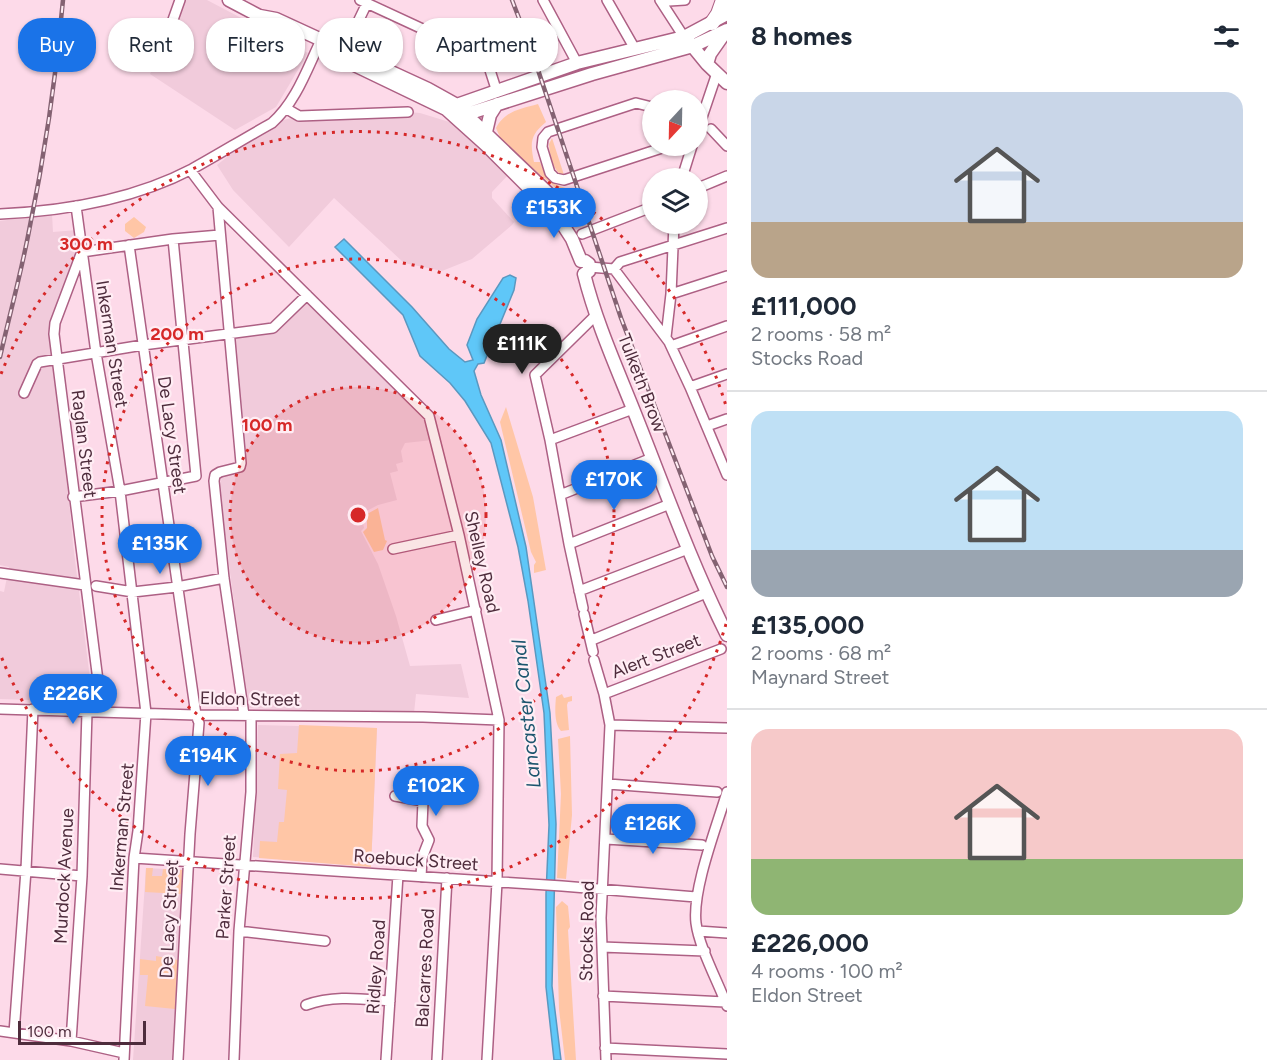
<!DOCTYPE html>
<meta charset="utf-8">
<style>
:root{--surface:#fff;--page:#f6f6f7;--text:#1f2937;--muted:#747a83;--line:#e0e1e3;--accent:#1a73e8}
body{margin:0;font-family:Figtree,sans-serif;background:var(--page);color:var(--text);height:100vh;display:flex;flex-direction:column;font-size:22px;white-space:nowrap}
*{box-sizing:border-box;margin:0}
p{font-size:20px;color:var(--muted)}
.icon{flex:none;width:33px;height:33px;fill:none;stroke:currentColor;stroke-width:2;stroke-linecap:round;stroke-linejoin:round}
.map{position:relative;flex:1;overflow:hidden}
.details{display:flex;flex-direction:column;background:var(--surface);width:540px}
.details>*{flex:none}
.guide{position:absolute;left:18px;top:18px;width:570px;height:54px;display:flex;gap:12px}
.needle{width:39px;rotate:202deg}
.tools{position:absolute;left:642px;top:90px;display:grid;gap:12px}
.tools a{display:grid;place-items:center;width:66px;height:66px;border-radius:50%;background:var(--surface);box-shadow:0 2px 4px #0004;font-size:30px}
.scale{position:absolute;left:18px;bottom:15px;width:128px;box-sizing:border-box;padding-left:6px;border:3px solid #4e2c3c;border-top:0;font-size:16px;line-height:21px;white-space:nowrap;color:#4e2c3c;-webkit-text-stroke:4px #ffedf4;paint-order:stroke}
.price{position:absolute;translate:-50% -51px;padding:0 14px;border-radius:21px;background:var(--accent);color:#fff;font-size:20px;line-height:39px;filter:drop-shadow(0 2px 3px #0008)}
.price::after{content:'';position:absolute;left:50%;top:36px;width:18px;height:14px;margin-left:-9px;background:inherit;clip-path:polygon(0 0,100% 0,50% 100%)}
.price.current{background:#222;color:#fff}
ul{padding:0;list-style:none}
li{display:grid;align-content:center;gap:12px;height:318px;padding:0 24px}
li+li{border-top:2px solid var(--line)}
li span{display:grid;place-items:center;height:186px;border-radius:18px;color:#555}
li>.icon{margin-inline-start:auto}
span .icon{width:108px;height:108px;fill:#fffc;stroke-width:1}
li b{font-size:26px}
h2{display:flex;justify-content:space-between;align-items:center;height:72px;padding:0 24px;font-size:26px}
.chip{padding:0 21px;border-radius:24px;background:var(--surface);box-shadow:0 2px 4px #0004;font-size:21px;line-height:54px}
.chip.current{background:var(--accent);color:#fff}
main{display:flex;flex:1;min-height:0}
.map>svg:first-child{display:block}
</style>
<main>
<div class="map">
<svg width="727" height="1060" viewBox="0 0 727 1060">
<rect width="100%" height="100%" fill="#fddae9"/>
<path fill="#f1cbdb" d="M 184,0 L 207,0 L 308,53 L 276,107 L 235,130 L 150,74 Z
M 408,112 L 420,113 L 469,128 L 512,171 L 492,192 L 492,198 L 514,222 L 512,225 L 472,259 L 442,271 L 404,263 L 334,198 L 289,247 L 233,190 L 217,165 L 262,129 L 272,123 L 299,116 Z
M 52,214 L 53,232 L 77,230 L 81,253 L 53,322 L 73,544 L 93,702 L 0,699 L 0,591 L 4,592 L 9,567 L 0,565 L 0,221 Z
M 305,296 L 427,418 L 433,440 L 405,443 L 401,451 L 403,462 L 396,464 L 398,471 L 390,473 L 397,500 L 378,505 L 361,514 L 364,528 L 361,531 L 378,564 L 396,616 L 410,666 L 461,664 L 469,698 L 416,694 L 414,713 L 248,708 L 219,489 L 222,477 L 244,470 L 245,458 L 233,344 L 235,337 L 263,335 Z
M 258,725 L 377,728 L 371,867 L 253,857 Z
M 146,868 L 184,870 L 172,1060 L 133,1060 Z"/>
<path fill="#ffc6a6" d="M 538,104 L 546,122 C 530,135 530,143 534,162 L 540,162 C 547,181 550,183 569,189 L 580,222 L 578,223 L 558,190 L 502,142 L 496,128 C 505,111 520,109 538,104 Z
M 552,138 L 565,178 C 553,171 550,158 549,144 Z
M 134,217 L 146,227 L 144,232 L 134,238 L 125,231 L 125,224 Z
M 506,407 L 533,497 L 546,570 L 534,573 L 534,565 L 536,562 L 531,552 L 500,422 Z
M 378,508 L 385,540 L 387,541 L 383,550 L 374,552 L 363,532 L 367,528 L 367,514 Z
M 562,694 L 564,698 L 572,696 L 572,701 L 568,702 L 567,705 L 569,730 L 561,731 C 554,723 555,708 556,697 Z
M 299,725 L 377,728 L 371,867 L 259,858 L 260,841 L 277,842 L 279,822 L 284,822 L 287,790 L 278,789 L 280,754 L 297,753 Z
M 570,736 L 572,815 L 566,879 L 557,878 L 561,794 L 558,739 Z
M 146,868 L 153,868 L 152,876 L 162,876 L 163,869 L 184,870 L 182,894 L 145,892 Z
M 562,901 L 568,906 L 570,927 L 568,930 L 576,1060 L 565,1060 L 559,1009 L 556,907 Z
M 156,956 L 178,960 L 175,1009 L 145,1006 L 148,975 L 140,975 L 140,959 L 156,961 Z"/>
<path fill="#5fc7f8" stroke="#5a98c0" stroke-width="1.5" d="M 344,239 L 412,307 L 449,349 L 465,362 L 473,360 L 467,345 L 477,319 L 503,278 L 510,275 L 516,278 L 514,290 L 484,363 L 478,364 L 474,371 L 481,395 L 501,440 L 526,547 L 550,713 L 556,824 L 552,986 L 561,1060 L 554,1060 L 546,987 L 546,894 L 549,825 L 544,713 L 528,601 L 518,547 L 491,443 L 465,401 L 450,383 L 420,356 L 403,315 L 335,247 Z"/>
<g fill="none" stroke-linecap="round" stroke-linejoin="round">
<defs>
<path id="minor" d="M 360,0 L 481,56 L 489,67 L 497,92
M 543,0 L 577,63
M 607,0 L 635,49
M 660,0 L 684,37
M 669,1 L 685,0
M 163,48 L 180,0
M 344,51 L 367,3
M 652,107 L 636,103 L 548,132 L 543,138 L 542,147 L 550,173 L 555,178 L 564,180 L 668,146
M 287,109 L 299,116 L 408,112
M 698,129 L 717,73
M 711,129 L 727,146
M 190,170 L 218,207 L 429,416 L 459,535 L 499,720 L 497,882 L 487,1060
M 682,178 L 692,146
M 698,188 L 727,176
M 76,206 L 96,353 L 120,491 L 146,713 L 138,831 L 134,858 L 124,1060
M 218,207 L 241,463 L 240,467 L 220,472 L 215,475 L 214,481 L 224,578 L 244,715
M 0,214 C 66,211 133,200 192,169 C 219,154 245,138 272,123 C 296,102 307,69 321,40
M 582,234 L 652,207
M 129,245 L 196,715 L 199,723 L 190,834 L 178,1060
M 82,252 L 173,239 L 220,235
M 81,254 L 55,323 L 54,334 L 102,712
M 589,267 L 614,269 L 620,262 L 727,228
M 614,269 L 669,342 L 690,387 L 727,475
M 671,294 L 727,276
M 666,337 L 671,294 L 674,224
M 671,346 L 727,326
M 690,387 L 727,374
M 24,393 L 37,364 L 40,362 L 143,345 L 273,328 L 307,295
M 707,426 L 727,419
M 550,440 L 633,409
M 560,495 L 652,458
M 73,497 L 120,491 L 196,476 L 173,239
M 569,544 L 670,504
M 393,549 L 459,535
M 0,573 L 85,585
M 96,586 L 133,592 L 177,587 L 224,578
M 579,591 L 688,549
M 583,608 L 569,544 L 550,440 L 535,375 L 596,315
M 584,614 L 593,652
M 436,620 L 476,610
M 592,640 L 706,593
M 594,660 L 604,694 L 610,725 L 601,918 L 606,1060
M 604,694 L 721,649
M 0,709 L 196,715 L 423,717 L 499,720
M 610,725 L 727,728
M 608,784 L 717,792
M 727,792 C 717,826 692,889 696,923 C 699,947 718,982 727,1006
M 395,796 L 423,801 L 422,826 L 429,840 L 422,858 L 421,877
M 606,839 L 702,845
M 134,858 L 562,886 L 696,897
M 0,869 L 82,876
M 239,931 L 325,941
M 698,931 L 727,933
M 602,947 L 705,951
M 603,996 L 725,1002
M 306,1005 C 334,995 361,999 390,1001
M 0,1031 L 71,1041 L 124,1053
M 14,1033 L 26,870 L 33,709
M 71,1041 L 82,876 L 87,712
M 605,1048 L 727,1054
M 234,1060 L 239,931 L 251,792 L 251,716
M 386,1060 L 398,875
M 437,1060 L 447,878"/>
<path id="major" d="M 229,0 L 265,19
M 260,16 L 276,19 L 428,89 L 455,104 L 547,192 L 550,205 L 572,239 L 581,261 L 585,261 L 589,264 L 589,271 L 584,274
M 689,42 L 707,64 L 727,83
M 342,59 L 446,109 L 486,145 L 537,196 L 550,205
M 707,64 L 710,54 L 724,34
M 451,107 L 577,63 L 684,37 L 727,14
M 461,116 L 592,74 L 693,46 L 727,30
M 486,132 L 490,115 L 497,104
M 584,274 C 597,326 620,375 639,424 C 667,495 693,567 727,635"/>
<path id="highway" d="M 712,23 L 718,14 L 723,0"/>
</defs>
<use href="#minor" stroke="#ad6084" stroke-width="12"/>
<use href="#major" stroke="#ad6084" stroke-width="15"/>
<use href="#highway" stroke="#ad6084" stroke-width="16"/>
<use href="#minor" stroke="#fff" stroke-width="9"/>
<use href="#major" stroke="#fff" stroke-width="12"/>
<use href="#highway" stroke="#fff" stroke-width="14"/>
<defs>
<path id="rail" d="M 512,0 L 532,52 L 621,318 L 712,556 L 727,587
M 0,357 C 9,317 20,277 28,236 C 44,159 56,79 63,0"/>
</defs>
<use href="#rail" stroke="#846272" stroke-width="4.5"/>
<use href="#rail" stroke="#ffedf4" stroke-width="2" stroke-dasharray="7" stroke-linecap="butt"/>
</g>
<circle cx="358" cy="515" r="128" fill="#d62828" fill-opacity=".12"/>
<g fill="none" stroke="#d62828" stroke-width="3" stroke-dasharray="3 6">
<circle cx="358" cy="515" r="128"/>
<circle cx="358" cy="515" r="256"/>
<path d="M726 624A384 384 0 0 1 1 656M1 374A384 384 0 0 1 726 406"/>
</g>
<g text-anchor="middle" stroke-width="4.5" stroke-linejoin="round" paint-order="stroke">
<g font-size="18" fill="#4e2c3c" stroke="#ffedf4">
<text transform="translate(112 344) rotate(81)" y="6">Inkerman Street</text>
<text transform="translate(642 383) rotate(69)" y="6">Tulketh Brow</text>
<text transform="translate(172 435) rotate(82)" y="6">De Lacy Street</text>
<text transform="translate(84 444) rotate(83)" y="6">Raglan Street</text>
<text transform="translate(482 562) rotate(77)" y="6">Shelley Road</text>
<text transform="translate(656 656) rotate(-21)" y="6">Alert Street</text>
<text transform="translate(250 699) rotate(1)" y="6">Eldon Street</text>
<text transform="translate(122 827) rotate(-85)" y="6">Inkerman Street</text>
<text transform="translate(416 860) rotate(4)" y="6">Roebuck Street</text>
<text transform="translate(64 876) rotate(-87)" y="6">Murdock Avenue</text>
<text transform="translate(226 887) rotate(-86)" y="6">Parker Street</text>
<text transform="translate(169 919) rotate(-87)" y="6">De Lacy Street</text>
<text transform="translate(587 931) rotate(-89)" y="6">Stocks Road</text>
<text transform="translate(376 967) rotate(-86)" y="6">Ridley Road</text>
<text transform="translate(425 968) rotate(-87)" y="6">Balcarres Road</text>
</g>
<g font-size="20" font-style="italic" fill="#1c556e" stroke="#ffedf4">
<text transform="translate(526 714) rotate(-96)" y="7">Lancaster Canal</text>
</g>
</g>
<circle cx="358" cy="515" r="9" fill="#d62828" stroke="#ffedf4" stroke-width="3"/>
<g font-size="18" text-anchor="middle" font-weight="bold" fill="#d62828" stroke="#ffedf4" stroke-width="4.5" stroke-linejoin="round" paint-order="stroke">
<text x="86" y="250">300 m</text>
<text x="177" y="340">200 m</text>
<text x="267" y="431">100 m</text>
</g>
</svg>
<div class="tools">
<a><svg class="needle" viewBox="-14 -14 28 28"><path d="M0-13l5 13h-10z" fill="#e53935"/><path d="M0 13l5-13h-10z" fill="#747a83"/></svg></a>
<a><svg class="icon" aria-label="layers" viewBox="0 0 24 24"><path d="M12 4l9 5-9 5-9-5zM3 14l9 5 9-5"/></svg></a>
</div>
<div class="scale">100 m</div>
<b class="price" style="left:554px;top:239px">£153K</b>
<b class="price current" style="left:522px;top:375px">£111K</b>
<b class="price" style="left:614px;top:511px">£170K</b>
<b class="price" style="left:160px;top:575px">£135K</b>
<b class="price" style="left:73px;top:725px">£226K</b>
<b class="price" style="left:208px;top:787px">£194K</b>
<b class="price" style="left:436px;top:817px">£102K</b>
<b class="price" style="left:653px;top:855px">£126K</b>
<div class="guide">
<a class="chip current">Buy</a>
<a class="chip">Rent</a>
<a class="chip">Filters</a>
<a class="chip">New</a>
<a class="chip">Apartment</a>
</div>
</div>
<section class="details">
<h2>8 homes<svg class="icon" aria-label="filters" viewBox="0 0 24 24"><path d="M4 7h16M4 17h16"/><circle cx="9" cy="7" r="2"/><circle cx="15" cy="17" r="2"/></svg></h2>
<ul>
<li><span style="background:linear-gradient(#c9d6e8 70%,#b9a48a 0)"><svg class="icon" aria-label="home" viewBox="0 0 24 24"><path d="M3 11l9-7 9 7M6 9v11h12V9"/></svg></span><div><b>£111,000</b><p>2 rooms · 58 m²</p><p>Stocks Road</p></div></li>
<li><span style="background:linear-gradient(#bfe0f5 75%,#9aa5b1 0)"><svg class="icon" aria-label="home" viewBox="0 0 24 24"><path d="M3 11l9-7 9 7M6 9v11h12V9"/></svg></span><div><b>£135,000</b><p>2 rooms · 68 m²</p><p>Maynard Street</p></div></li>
<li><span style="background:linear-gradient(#f6c9c9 70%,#8fb573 0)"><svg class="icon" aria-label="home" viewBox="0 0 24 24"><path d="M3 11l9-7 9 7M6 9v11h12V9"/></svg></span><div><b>£226,000</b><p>4 rooms · 100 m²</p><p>Eldon Street</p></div></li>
</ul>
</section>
</main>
